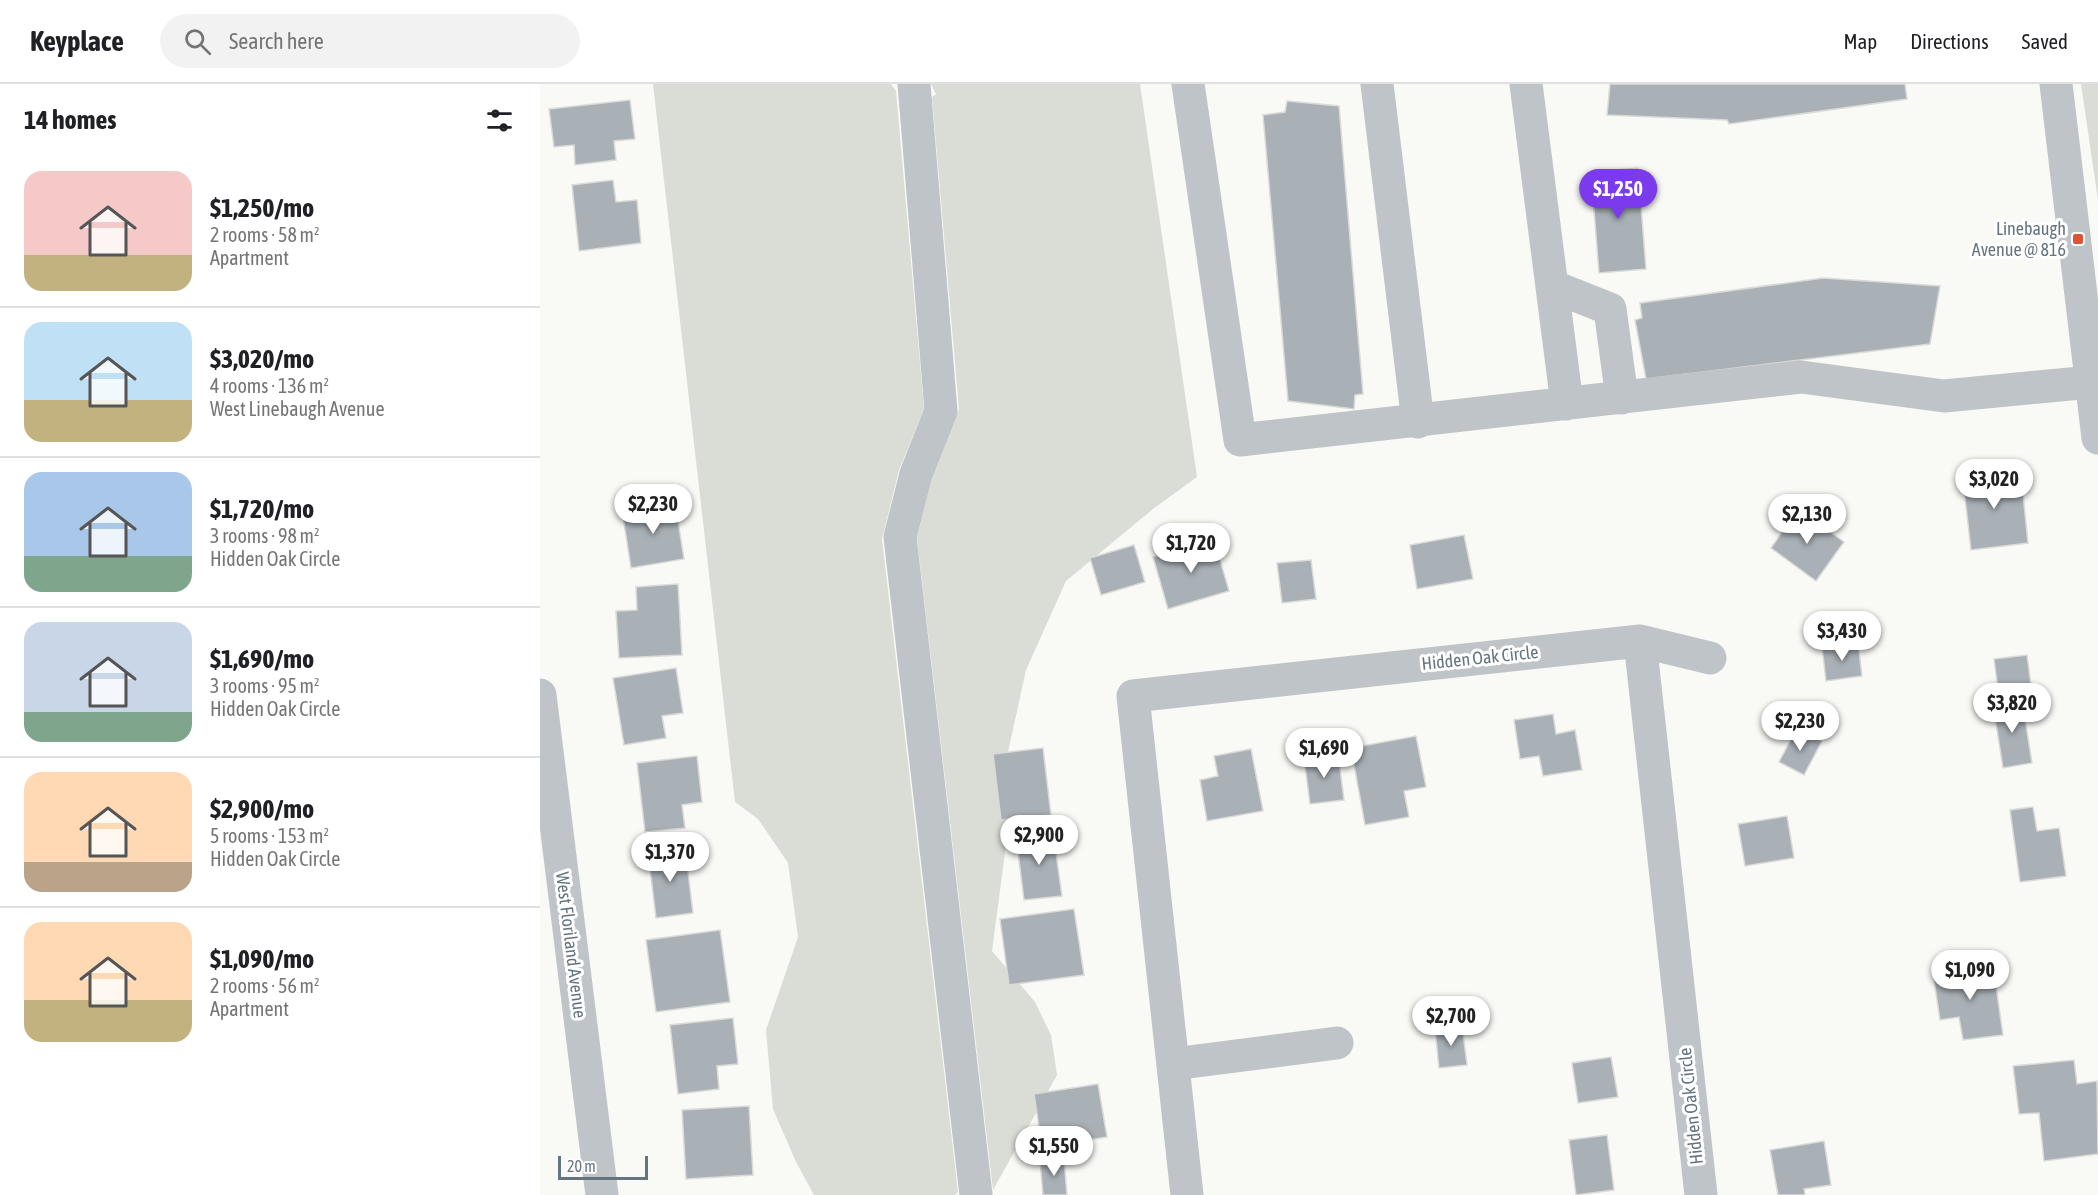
<!DOCTYPE html>
<meta charset="utf-8">
<style>
:root{--surface:#fff;--page:#f2f2f2;--text:#202124;--muted:#757577;--line:#e0e0e0;--accent:#7c3aed}
body{margin:0;font-family:"Asap Condensed",sans-serif;background:var(--page);color:var(--text);height:100vh;display:flex;flex-direction:column;font-size:22px;white-space:nowrap}
*{box-sizing:border-box;margin:0}
p{font-size:20px;color:var(--muted)}
.icon{flex:none;width:33px;height:33px;fill:none;stroke:currentColor;stroke-width:2;stroke-linecap:round;stroke-linejoin:round}
.map{position:relative;flex:1;overflow:hidden}
.details{display:flex;flex-direction:column;background:var(--surface);width:540px}
.details>*{flex:none}
.scale{position:absolute;left:18px;bottom:15px;width:90px;box-sizing:border-box;padding-left:6px;border:3px solid #657580;border-top:0;font-size:16px;line-height:21px;white-space:nowrap;color:#657580;-webkit-text-stroke:4px #fff;paint-order:stroke}
.price{position:absolute;translate:-50% -51px;padding:0 14px;border-radius:21px;background:#fff;color:#222;font-size:20px;line-height:39px;filter:drop-shadow(0 2px 3px #0008)}
.price::after{content:'';position:absolute;left:50%;top:36px;width:18px;height:14px;margin-left:-9px;background:inherit;clip-path:polygon(0 0,100% 0,50% 100%)}
.price.on{background:var(--accent);color:#fff}
ul{padding:0;list-style:none}
li{display:flex;align-items:center;gap:18px;height:150px;padding:0 24px}
li+li{border-top:2px solid var(--line)}
li span{display:grid;place-items:center;flex:none;width:168px;height:120px;border-radius:18px;color:#555}
li>.icon{margin-inline-start:auto}
span .icon{width:72px;height:72px;fill:#fffc;stroke-width:1}
li b{font-size:26px}
h2{display:flex;justify-content:space-between;align-items:center;height:72px;padding:0 24px;font-size:26px}
header{display:flex;align-items:center;gap:36px;box-sizing:border-box;height:84px;padding:0 30px;background:var(--surface);border-bottom:2px solid var(--line)}
header strong{font-size:28px}
nav{display:flex;gap:33px;margin-inline-start:auto;font-size:21px}
.search{width:420px;height:54px;background:var(--page);display:flex;align-items:center;gap:15px;box-sizing:border-box;padding:0 21px;border-radius:33px;color:var(--muted);font-size:22px}
main{display:flex;flex:1;min-height:0}
.map>svg:first-child{display:block}
</style>
<header>
<strong>Keyplace</strong>
<div class="search"><svg class="icon" aria-label="search" viewBox="0 0 24 24"><circle cx="10" cy="10" r="6"/><path d="M15 15l6 6"/></svg>Search here</div>
<nav><a>Map</a><a>Directions</a><a>Saved</a></nav>
</header>
<main>
<section class="details">
<h2>14 homes<svg class="icon" aria-label="filters" viewBox="0 0 24 24"><path d="M4 7h16M4 17h16"/><circle cx="9" cy="7" r="2"/><circle cx="15" cy="17" r="2"/></svg></h2>
<ul>
<li><span style="background:linear-gradient(#f6c9c9 70%,#c2b280 0)"><svg class="icon" aria-label="home" viewBox="0 0 24 24"><path d="M3 11l9-7 9 7M6 9v11h12V9"/></svg></span><div><b>$1,250/mo</b><p>2 rooms · 58 m²</p><p>Apartment</p></div></li>
<li><span style="background:linear-gradient(#bfe0f5 65%,#c2b280 0)"><svg class="icon" aria-label="home" viewBox="0 0 24 24"><path d="M3 11l9-7 9 7M6 9v11h12V9"/></svg></span><div><b>$3,020/mo</b><p>4 rooms · 136 m²</p><p>West Linebaugh Avenue</p></div></li>
<li><span style="background:linear-gradient(#a9c7e8 70%,#7fa58c 0)"><svg class="icon" aria-label="home" viewBox="0 0 24 24"><path d="M3 11l9-7 9 7M6 9v11h12V9"/></svg></span><div><b>$1,720/mo</b><p>3 rooms · 98 m²</p><p>Hidden Oak Circle</p></div></li>
<li><span style="background:linear-gradient(#c9d6e8 75%,#7fa58c 0)"><svg class="icon" aria-label="home" viewBox="0 0 24 24"><path d="M3 11l9-7 9 7M6 9v11h12V9"/></svg></span><div><b>$1,690/mo</b><p>3 rooms · 95 m²</p><p>Hidden Oak Circle</p></div></li>
<li><span style="background:linear-gradient(#ffd9b3 75%,#b9a48a 0)"><svg class="icon" aria-label="home" viewBox="0 0 24 24"><path d="M3 11l9-7 9 7M6 9v11h12V9"/></svg></span><div><b>$2,900/mo</b><p>5 rooms · 153 m²</p><p>Hidden Oak Circle</p></div></li>
<li><span style="background:linear-gradient(#ffd9b3 65%,#c2b280 0)"><svg class="icon" aria-label="home" viewBox="0 0 24 24"><path d="M3 11l9-7 9 7M6 9v11h12V9"/></svg></span><div><b>$1,090/mo</b><p>2 rooms · 56 m²</p><p>Apartment</p></div></li>
</ul>
</section>
<div class="map">
<svg width="1558" height="1111" viewBox="0 0 1558 1111">
<rect width="100%" height="100%" fill="#f9f9f6"/>
<path fill="#d9ddd5" d="M 113,0 L 351,0 L 356,7 L 384,325 L 359,386 L 342,455 L 418,1108 L 415,1111 L 274,1111 L 256,1078 L 233,1025 L 226,946 L 258,853 L 248,779 L 218,735 L 195,718 Z
M 391,0 L 600,0 L 657,393 L 613,425 L 526,497 L 486,586 L 466,677 L 466,761 L 452,867 L 495,918 L 511,951 L 517,991 L 453,1106 L 377,454 L 392,393 L 419,325 L 392,13 L 396,10 Z
M 1541,0 L 1558,0 L 1558,116 Z"/>
<path fill="#a9b1b7" stroke="#dadad8" stroke-width="1.5" d="M 1070,0 L 1365,0 L 1367,15 L 1189,40 L 1187,36 L 1067,31 Z
M 90,16 L 95,55 L 74,57 L 76,76 L 35,81 L 34,61 L 14,63 L 9,25 Z
M 747,17 L 799,22 L 823,310 L 815,311 L 814,325 L 748,317 L 723,31 L 745,28 Z
M 1098,84 L 1106,185 L 1059,189 L 1051,88 Z
M 73,96 L 76,118 L 97,116 L 101,159 L 39,167 L 32,101 Z
M 1283,194 L 1400,202 L 1390,260 L 1106,295 L 1095,236 L 1102,234 L 1100,219 Z
M 1461,382 L 1463,402 L 1482,400 L 1488,459 L 1431,466 L 1422,387 Z
M 135,418 L 144,475 L 91,484 L 82,426 Z
M 1258,425 L 1304,458 L 1276,497 L 1231,464 Z
M 924,451 L 933,495 L 877,505 L 870,461 Z
M 674,455 L 689,507 L 628,525 L 613,473 Z
M 594,461 L 605,498 L 561,511 L 550,474 Z
M 771,476 L 776,515 L 742,519 L 737,479 Z
M 138,500 L 142,571 L 79,574 L 76,527 L 97,526 L 96,503 Z
M 1318,559 L 1322,592 L 1286,597 L 1282,563 Z
M 1487,571 L 1491,601 L 1458,605 L 1454,575 Z
M 136,584 L 143,629 L 122,632 L 126,654 L 84,661 L 73,594 Z
M 1482,616 L 1492,679 L 1463,684 L 1453,620 Z
M 1013,630 L 1016,650 L 1035,646 L 1042,686 L 1003,692 L 999,672 L 980,675 L 974,636 Z
M 1257,644 L 1282,657 L 1264,691 L 1239,678 Z
M 876,652 L 886,703 L 864,707 L 869,733 L 825,741 L 811,664 Z
M 503,664 L 511,731 L 461,736 L 453,670 Z
M 711,665 L 723,727 L 667,737 L 660,696 L 678,692 L 674,672 Z
M 798,669 L 804,716 L 770,720 L 764,674 Z
M 157,672 L 162,718 L 142,721 L 145,744 L 105,748 L 97,679 Z
M 1493,723 L 1497,747 L 1519,744 L 1526,792 L 1480,798 L 1470,726 Z
M 1247,732 L 1254,774 L 1205,782 L 1198,740 Z
M 513,748 L 522,812 L 484,816 L 476,752 Z
M 145,764 L 153,829 L 116,834 L 108,768 Z
M 534,825 L 544,891 L 469,901 L 460,835 Z
M 180,846 L 190,918 L 116,928 L 106,856 Z
M 1453,881 L 1463,951 L 1423,956 L 1419,933 L 1400,936 L 1393,889 Z
M 193,934 L 198,980 L 177,982 L 179,1005 L 138,1010 L 130,941 Z
M 922,941 L 927,981 L 899,984 L 895,944 Z
M 1071,973 L 1078,1013 L 1038,1019 L 1032,979 Z
M 1534,976 L 1537,1000 L 1557,997 L 1558,1070 L 1504,1077 L 1499,1029 L 1479,1030 L 1473,982 Z
M 558,1000 L 567,1053 L 502,1063 L 494,1010 Z
M 209,1022 L 213,1091 L 146,1095 L 142,1026 Z
M 1067,1051 L 1074,1106 L 1036,1111 L 1029,1056 Z
M 1284,1057 L 1291,1101 L 1264,1105 L 1265,1111 L 1238,1111 L 1230,1066 Z
M 524,1075 L 527,1111 L 503,1111 L 500,1077 Z"/>
<g fill="none" stroke-linecap="round" stroke-linejoin="round">
<path stroke="#bfc4c8" stroke-width="33" d="M 374,0 L 401,327 L 376,390 L 360,453 L 436,1111
M 648,0 L 700,356 L 1261,293 L 1404,312 L 1551,298
M 837,0 L 878,338
M 986,0 L 1027,320
M 1516,0 L 1558,354
M 1012,202 L 1070,225 L 1082,314
M 1100,557 L 1170,574
M 0,611 L 62,1111
M 633,980 L 797,959
M 647,1111 L 593,612 L 1100,557 L 1161,1111"/>
</g>
<rect fill="#de5331" stroke="#fff" stroke-width="2" x="1532" y="149" width="12" height="12" rx="3"/>
<g text-anchor="middle" stroke-width="6" stroke-linejoin="round" paint-order="stroke">
<g font-size="18" fill="#657580" stroke="#fff" text-anchor="end">
<text x="1526" y="151">Linebaugh<tspan x="1526" dy="21">Avenue @ 816</tspan></text>
</g>
<g font-size="18" fill="#657580" stroke="#fff">
<text transform="translate(940 574) rotate(-6)" y="6">Hidden Oak Circle</text>
<text transform="translate(31 861) rotate(83)" y="6">West Floriland Avenue</text>
<text transform="translate(1151 1022) rotate(-96)" y="6">Hidden Oak Circle</text>
</g>
</g>
</svg>
<div class="scale">20 m</div>
<b class="price on" style="left:1078px;top:136px">$1,250</b>
<b class="price" style="left:1454px;top:426px">$3,020</b>
<b class="price" style="left:113px;top:451px">$2,230</b>
<b class="price" style="left:1267px;top:461px">$2,130</b>
<b class="price" style="left:651px;top:490px">$1,720</b>
<b class="price" style="left:1302px;top:578px">$3,430</b>
<b class="price" style="left:1472px;top:650px">$3,820</b>
<b class="price" style="left:1260px;top:668px">$2,230</b>
<b class="price" style="left:784px;top:695px">$1,690</b>
<b class="price" style="left:499px;top:782px">$2,900</b>
<b class="price" style="left:130px;top:799px">$1,370</b>
<b class="price" style="left:1430px;top:917px">$1,090</b>
<b class="price" style="left:911px;top:963px">$2,700</b>
<b class="price" style="left:514px;top:1093px">$1,550</b>
</div>
</main>
